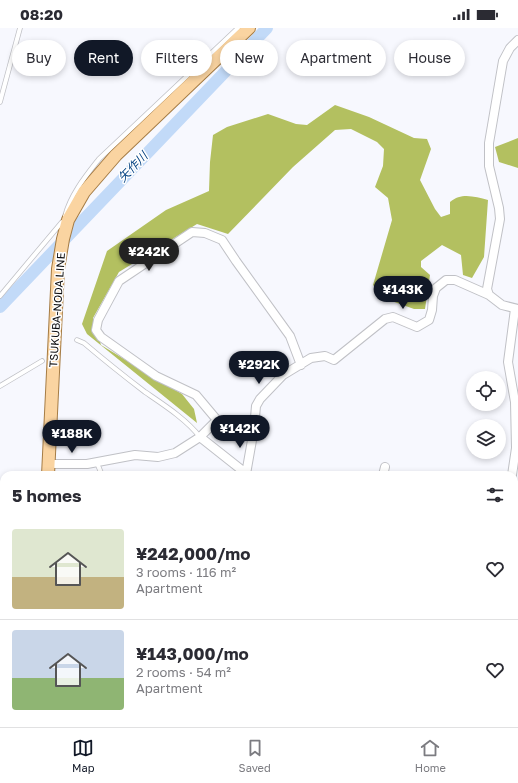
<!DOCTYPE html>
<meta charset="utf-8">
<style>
:root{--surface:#fff;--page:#f7f7f7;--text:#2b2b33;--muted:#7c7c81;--line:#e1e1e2;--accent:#111827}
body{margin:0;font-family:"Golos Text","Noto Sans JP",sans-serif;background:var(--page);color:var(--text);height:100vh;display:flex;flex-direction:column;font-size:15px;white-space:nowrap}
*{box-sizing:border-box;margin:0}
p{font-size:13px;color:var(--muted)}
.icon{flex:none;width:22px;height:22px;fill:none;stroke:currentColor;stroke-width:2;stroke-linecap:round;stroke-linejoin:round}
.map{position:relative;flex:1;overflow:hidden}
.panel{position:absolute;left:0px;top:443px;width:518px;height:256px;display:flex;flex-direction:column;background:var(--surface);border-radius:12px 12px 0 0;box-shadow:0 2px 6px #0003}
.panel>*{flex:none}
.hud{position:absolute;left:12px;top:12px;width:494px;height:36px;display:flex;gap:8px}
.buttons{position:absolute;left:466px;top:343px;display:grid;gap:8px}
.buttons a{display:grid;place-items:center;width:40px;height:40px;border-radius:50%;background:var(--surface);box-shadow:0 2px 6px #0003;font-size:20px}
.price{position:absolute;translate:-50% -34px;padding:0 9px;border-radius:14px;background:var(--accent);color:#fff;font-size:13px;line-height:26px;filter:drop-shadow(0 1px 2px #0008)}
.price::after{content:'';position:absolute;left:50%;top:24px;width:12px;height:9px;margin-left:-6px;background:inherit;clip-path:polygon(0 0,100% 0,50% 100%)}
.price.on{background:#222;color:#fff}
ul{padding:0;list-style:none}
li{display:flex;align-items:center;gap:12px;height:100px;padding:0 12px}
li+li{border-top:1px solid var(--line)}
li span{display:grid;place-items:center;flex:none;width:112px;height:80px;border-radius:4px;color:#555}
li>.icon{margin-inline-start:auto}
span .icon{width:48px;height:48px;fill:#fffc;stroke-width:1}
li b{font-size:17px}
h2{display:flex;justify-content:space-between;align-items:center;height:48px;padding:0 12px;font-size:17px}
.tag{padding:0 14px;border-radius:18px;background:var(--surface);box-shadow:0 2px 6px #0003;font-size:14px;line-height:36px}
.tag.on{background:var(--accent);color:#fff}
.status{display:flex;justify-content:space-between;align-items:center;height:28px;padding:0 20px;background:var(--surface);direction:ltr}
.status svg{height:11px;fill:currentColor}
.dock{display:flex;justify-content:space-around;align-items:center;height:56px;border-top:1px solid var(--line);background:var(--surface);font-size:11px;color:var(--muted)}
.dock a{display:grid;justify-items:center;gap:2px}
.dock .on{color:var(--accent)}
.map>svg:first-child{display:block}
</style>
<div class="status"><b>08:20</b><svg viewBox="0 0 49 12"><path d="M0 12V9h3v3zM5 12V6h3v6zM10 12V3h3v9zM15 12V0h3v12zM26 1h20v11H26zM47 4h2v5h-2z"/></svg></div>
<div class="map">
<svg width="518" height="699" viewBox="0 0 518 699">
<rect width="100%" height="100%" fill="#f7f8fe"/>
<path fill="#b3c060" d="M 335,77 L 369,89 L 414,110 L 427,111 L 431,121 L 420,152 L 435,181 L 441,189 L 450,186 L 450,174 C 462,164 475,169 488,172 L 484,229 L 472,250 L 463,247 L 461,227 L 442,217 L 421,233 L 421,239 L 430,247 L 425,281 L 414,281 L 386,271 L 373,257 L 392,192 L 388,170 L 375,159 L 383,138 L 384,121 L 377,114 L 351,101 L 335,102 L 293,139 L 228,206 L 197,196 L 119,244 L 93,290 L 101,317 L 182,366 L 194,381 L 197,395 L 87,306 L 82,296 L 107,223 L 166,182 L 209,163 L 210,134 L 213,107 L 227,99 L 268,86 L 296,96 L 307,97 Z
M 518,110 L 518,140 L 499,134 L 495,119 Z
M 173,695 L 281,695 L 283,699 L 173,699 Z"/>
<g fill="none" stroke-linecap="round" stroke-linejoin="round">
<path stroke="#c2daf8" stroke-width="12" d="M 0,279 L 267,0"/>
<defs>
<path id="lane" d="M 0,74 L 20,0
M 65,188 C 71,166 85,149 99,131 L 238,0
M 0,268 L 62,194
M 77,312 L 84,315 C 104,332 124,348 145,364 C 164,377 186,391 200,409
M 0,358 L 42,333
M 97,435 L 102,447
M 0,577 L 4,577"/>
<path id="street" d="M 489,267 L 487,261 L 500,191 L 499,180 L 489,138 L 489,115 L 503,33 L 510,20 L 518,12
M 217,392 L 196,367 L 156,348 L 101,309 L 96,302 L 98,292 L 119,253 L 192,204 L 205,205 L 222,212 L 236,233 L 290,308 L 301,337
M 200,409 L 248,447
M 48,436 L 87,436 L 135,427 L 158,429 L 175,425 L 200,409 L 217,392 L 232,398 L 254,401
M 246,446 L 254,401 L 256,378 L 260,371 L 283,347 L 311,330 L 325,328 L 334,332 L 385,291 L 393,289 L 417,299 L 429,292 L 432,282 L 433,268 L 436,260 L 446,252 L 455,252 L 489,267 L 502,277 L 518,281
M 383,447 L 385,439
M 512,447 L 516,420 L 515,374 L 508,334 L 515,281
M 0,509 L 4,508
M 514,587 L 518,589
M 320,695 L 322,699
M 400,695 L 401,699
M 514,695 L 515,699"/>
<path id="secondary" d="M 514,658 L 518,659"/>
<path id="primary" d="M 48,447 L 58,241 L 63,211 L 68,192 L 84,164 L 116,127 L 249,0
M 33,699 L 34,695"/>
</defs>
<use href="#lane" stroke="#c0c1c6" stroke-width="5.5"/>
<use href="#street" stroke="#c0c1c6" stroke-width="10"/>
<use href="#secondary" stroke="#c0c1c6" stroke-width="12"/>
<use href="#primary" stroke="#a57c45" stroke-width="14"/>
<use href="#lane" stroke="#fff" stroke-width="4"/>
<use href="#street" stroke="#fff" stroke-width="8"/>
<use href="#secondary" stroke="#fff" stroke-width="11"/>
<use href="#primary" stroke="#fad4a1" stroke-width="12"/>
</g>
<g text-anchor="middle" stroke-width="3" stroke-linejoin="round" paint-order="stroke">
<g font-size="11" fill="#0c0c0e" stroke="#fff">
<text transform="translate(57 282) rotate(-86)" y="4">TSUKUBA-NODA LINE</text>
</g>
<g font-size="12" font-style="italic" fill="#024181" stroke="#fff">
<text transform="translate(133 139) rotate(-46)" y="4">矢作川</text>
</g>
</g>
</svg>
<div class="buttons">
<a><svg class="icon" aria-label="locate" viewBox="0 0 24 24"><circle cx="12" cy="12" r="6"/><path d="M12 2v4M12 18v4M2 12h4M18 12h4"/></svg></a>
<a><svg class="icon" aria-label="layers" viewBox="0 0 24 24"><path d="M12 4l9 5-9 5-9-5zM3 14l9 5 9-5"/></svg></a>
</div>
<b class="price on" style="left:149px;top:244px">¥242K</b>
<b class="price" style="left:403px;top:282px">¥143K</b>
<b class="price" style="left:259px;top:357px">¥292K</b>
<b class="price" style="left:240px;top:421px">¥142K</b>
<b class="price" style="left:72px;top:426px">¥188K</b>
<div class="hud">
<a class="tag">Buy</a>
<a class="tag on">Rent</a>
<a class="tag">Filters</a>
<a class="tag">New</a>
<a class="tag">Apartment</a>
<a class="tag">House</a>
</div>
<section class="panel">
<h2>5 homes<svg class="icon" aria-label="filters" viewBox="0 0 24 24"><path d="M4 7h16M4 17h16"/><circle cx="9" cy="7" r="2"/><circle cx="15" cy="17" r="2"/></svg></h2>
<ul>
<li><span style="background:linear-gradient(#dfe7d0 60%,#c2b280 0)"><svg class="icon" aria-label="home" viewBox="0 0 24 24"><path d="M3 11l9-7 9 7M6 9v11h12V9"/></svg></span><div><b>¥242,000/mo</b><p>3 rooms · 116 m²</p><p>Apartment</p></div><svg class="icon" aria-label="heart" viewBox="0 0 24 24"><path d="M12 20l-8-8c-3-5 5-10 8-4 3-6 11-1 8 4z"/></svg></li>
<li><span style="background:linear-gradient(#c9d6e8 60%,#8fb573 0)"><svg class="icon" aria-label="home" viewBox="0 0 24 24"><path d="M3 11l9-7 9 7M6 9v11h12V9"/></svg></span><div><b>¥143,000/mo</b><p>2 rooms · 54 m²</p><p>Apartment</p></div><svg class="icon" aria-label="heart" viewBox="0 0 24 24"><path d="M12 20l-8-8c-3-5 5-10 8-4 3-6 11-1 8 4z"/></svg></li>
</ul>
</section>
</div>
<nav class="dock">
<a class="on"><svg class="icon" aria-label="map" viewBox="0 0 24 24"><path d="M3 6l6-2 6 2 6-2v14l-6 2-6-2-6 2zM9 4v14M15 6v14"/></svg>Map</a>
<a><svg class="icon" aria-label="saved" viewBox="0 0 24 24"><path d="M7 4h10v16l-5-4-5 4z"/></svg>Saved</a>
<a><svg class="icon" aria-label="home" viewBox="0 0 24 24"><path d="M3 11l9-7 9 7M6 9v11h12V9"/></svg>Home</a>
</nav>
